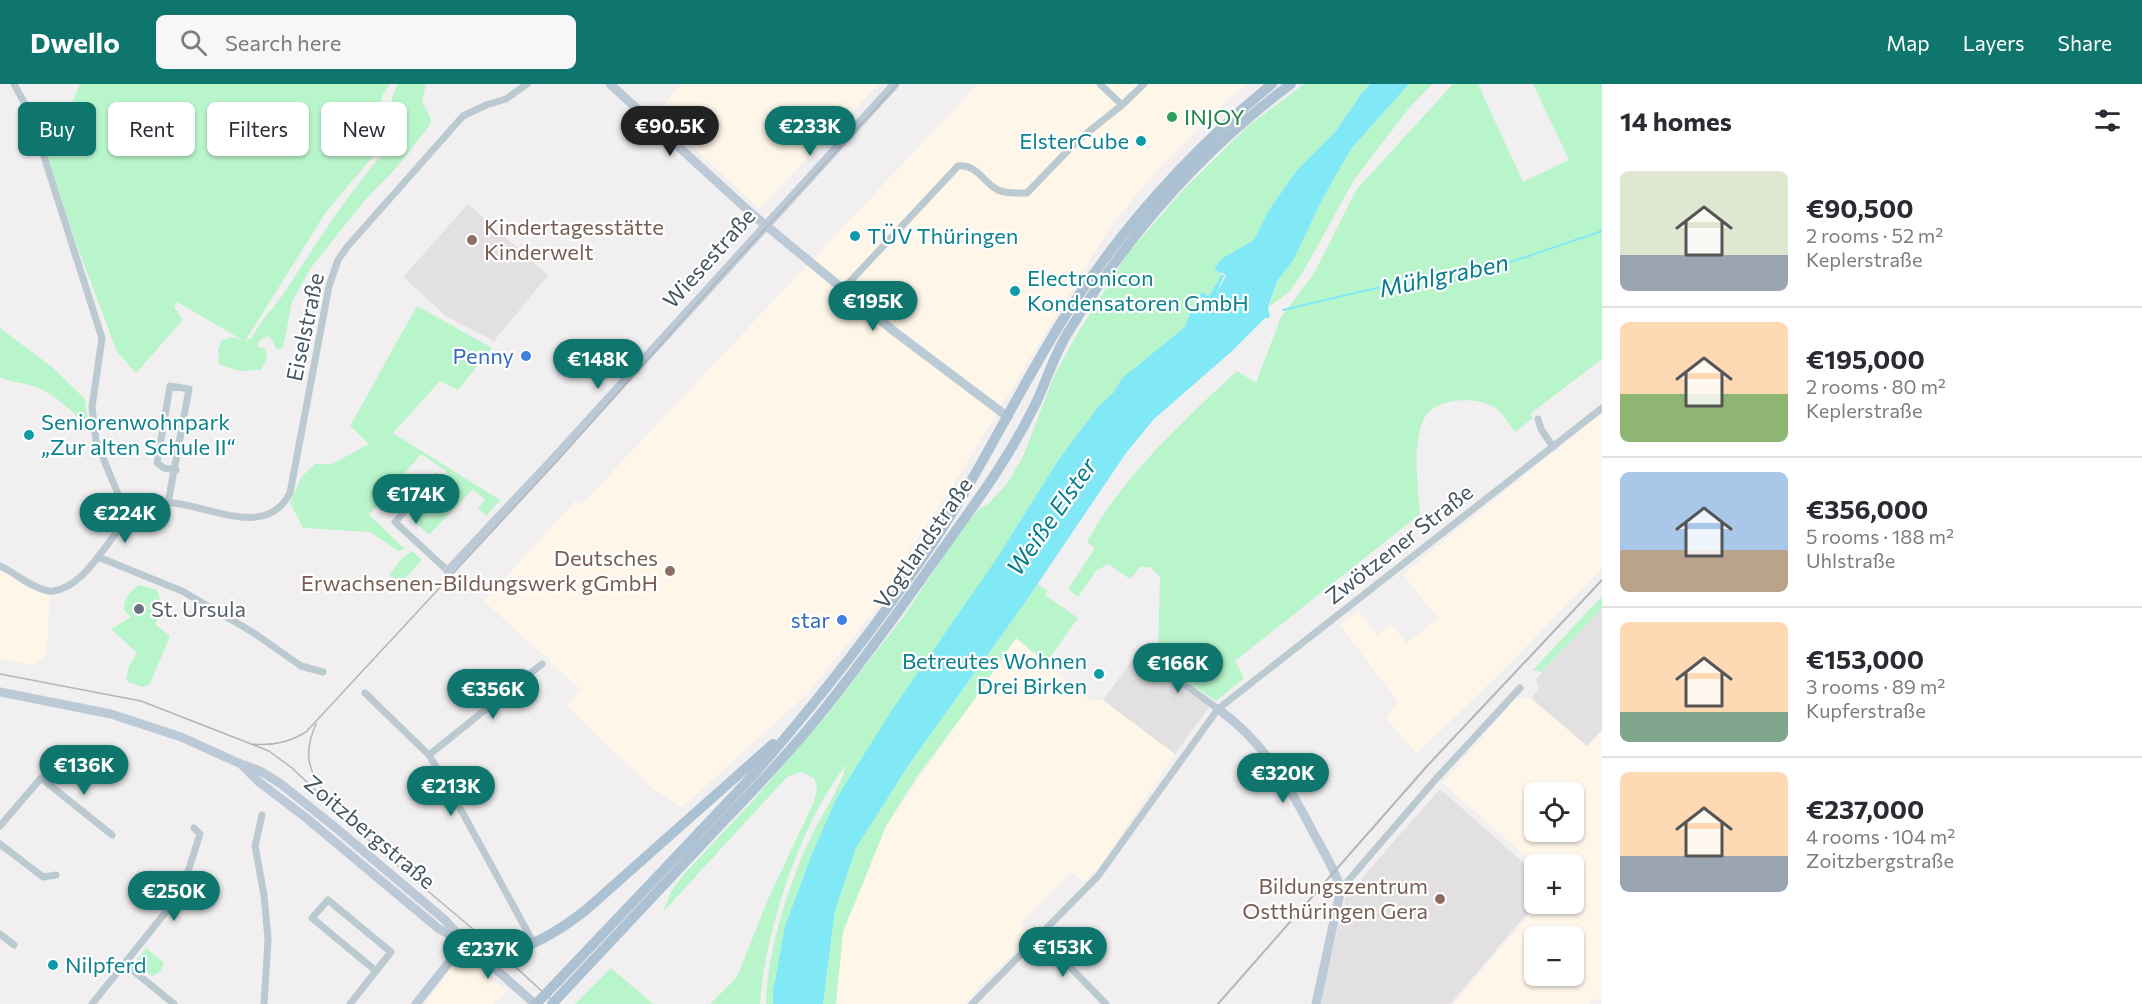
<!DOCTYPE html>
<meta charset="utf-8">
<style>
:root{--surface:#fff;--page:#f7f7f7;--text:#2b2b33;--muted:#7c7c81;--line:#e1e1e2;--accent:#0f766e}
body{margin:0;font-family:Commissioner,sans-serif;background:var(--page);color:var(--text);height:100vh;display:flex;flex-direction:column;font-size:22px;white-space:nowrap}
*{box-sizing:border-box;margin:0}
p{font-size:20px;color:var(--muted)}
.icon{flex:none;width:33px;height:33px;fill:none;stroke:currentColor;stroke-width:2;stroke-linecap:round;stroke-linejoin:round}
.map{position:relative;flex:1;overflow:hidden}
.drawer{display:flex;flex-direction:column;background:var(--surface);width:540px}
.drawer>*{flex:none}
.hud{position:absolute;left:18px;top:18px;width:570px;height:54px;display:flex;gap:12px}
.fabs{position:absolute;left:1524px;top:698px;display:grid;gap:12px}
.fabs a{display:grid;place-items:center;width:60px;height:60px;border-radius:9px;background:var(--surface);box-shadow:0 2px 4px #0004;font-size:30px}
.price{position:absolute;translate:-50% -51px;padding:0 14px;border-radius:21px;background:var(--accent);color:#fff;font-size:20px;line-height:39px;filter:drop-shadow(0 2px 3px #0008)}
.price::after{content:'';position:absolute;left:50%;top:36px;width:18px;height:14px;margin-left:-9px;background:inherit;clip-path:polygon(0 0,100% 0,50% 100%)}
.price.on{background:#222;color:#fff}
ul{padding:0;list-style:none}
li{display:flex;align-items:center;gap:18px;height:150px;padding:0 18px}
li+li{border-top:2px solid var(--line)}
li span{display:grid;place-items:center;flex:none;width:168px;height:120px;border-radius:9px;color:#555}
li>.icon{margin-inline-start:auto}
span .icon{width:72px;height:72px;fill:#fffc;stroke-width:1}
li b{font-size:26px}
h2{display:flex;justify-content:space-between;align-items:center;height:72px;padding:0 18px;font-size:26px}
.chip{padding:0 21px;border-radius:9px;background:var(--surface);box-shadow:0 2px 4px #0004;font-size:21px;line-height:54px}
.chip.on{background:var(--accent);color:#fff}
header{display:flex;align-items:center;gap:36px;box-sizing:border-box;height:84px;padding:0 30px;background:var(--accent);color:#fff}
header strong{font-size:28px}
nav{display:flex;gap:33px;margin-inline-start:auto;font-size:21px}
.search{width:420px;height:54px;background:var(--page);display:flex;align-items:center;gap:15px;box-sizing:border-box;padding:0 21px;border-radius:9px;color:var(--muted);font-size:22px}
main{display:flex;flex:1;min-height:0}
.map>svg:first-child{display:block}
</style>
<header>
<strong>Dwello</strong>
<div class="search"><svg class="icon" aria-label="search" viewBox="0 0 24 24"><circle cx="10" cy="10" r="6"/><path d="M15 15l6 6"/></svg>Search here</div>
<nav><a>Map</a><a>Layers</a><a>Share</a></nav>
</header>
<main>
<div class="map">
<svg width="1602" height="920" viewBox="0 0 1602 920">
<rect width="100%" height="100%" fill="#f2eff0"/>
<path fill="#fef6e8" fill-rule="evenodd" d="M 681,0 L 879,0 L 759,125 L 657,29 Z
M 978,0 L 1247,0 L 1227,16 L 1156,88 L 1112,140 L 948,409 L 912,463 L 881,519 L 805,612 L 682,723 L 653,705 L 567,622 L 581,606 L 484,517 L 576,416 L 582,420 Z
M 1602,329 L 1602,484 L 1506,583 L 1417,670 L 1386,634 L 1398,618 L 1340,541 L 1358,527 L 1377,551 L 1391,540 L 1406,559 L 1438,535 L 1403,490 Z
M 0,485 L 26,503 L 50,510 L 47,563 L 44,572 L 35,581 L 0,575 Z
M 1016,554 L 1089,616 L 1103,616 L 1175,670 L 1098,785 L 1084,798 L 1071,788 L 1020,840 L 1031,853 L 983,899 L 966,920 L 836,920 L 843,848 L 886,742 Z
M 1516,614 L 1531,614 L 1587,662 L 1602,646 L 1602,920 L 1594,914 L 1588,920 L 1453,920 L 1539,819 L 1574,819 L 1574,780 L 1534,780 L 1443,699 ZM 1534,708 L 1574,708 L 1574,747 L 1534,747 ZM 1534,852 L 1574,852 L 1574,891 L 1534,891 Z
M 461,878 L 467,878 L 476,882 L 506,907 L 494,920 L 425,920 L 452,883 Z"/>
<path fill="#e3e0e2" d="M 468,120 L 548,191 L 494,257 L 446,232 L 403,193 Z
M 1602,524 L 1602,646 L 1587,662 L 1531,614 L 1539,605 L 1536,596 L 1542,588 Z
M 1137,570 L 1209,623 L 1175,670 L 1103,616 Z
M 1440,705 L 1534,788 L 1534,819 L 1536,819 L 1450,920 L 1319,920 L 1346,812 Z"/>
<path fill="#b9f5cb" d="M 80,0 L 390,0 L 382,12 L 381,27 L 397,44 L 326,128 L 245,257 L 252,254 C 260,236 275,223 286,206 C 322,151 356,96 402,49 L 404,43 C 393,23 386,22 398,0 L 426,0 L 422,17 L 431,35 L 430,41 L 397,83 L 365,116 L 310,185 L 292,218 L 283,264 L 277,265 L 269,252 L 260,256 L 257,262 L 265,265 L 267,275 L 261,286 L 239,287 L 219,280 L 218,267 L 221,257 L 231,253 L 244,257 L 177,218 L 174,223 L 183,236 L 136,289 L 117,268 L 76,159 L 44,62 L 56,57 Z
M 1304,0 L 1370,0 L 1361,10 L 1335,48 L 1297,86 L 1269,126 L 1254,156 L 1221,175 L 1214,186 L 1222,190 L 1209,212 L 1202,209 L 1189,231 L 1185,243 L 1122,294 L 1114,308 L 1098,323 L 1059,375 L 997,474 L 836,715 L 811,772 L 785,842 L 773,907 L 773,920 L 766,920 C 767,870 787,805 808,759 C 820,732 839,708 847,680 C 801,737 765,847 760,920 L 710,920 L 737,893 L 768,815 L 814,718 L 817,704 L 814,694 L 801,688 L 787,693 L 663,828 L 672,806 L 684,790 L 749,721 L 826,632 L 904,532 L 962,445 L 978,426 L 989,419 L 1006,401 L 1022,375 L 1054,292 L 1076,252 L 1128,169 L 1184,105 L 1247,43 Z
M 1409,0 L 1432,0 L 1409,24 L 1354,96 L 1303,188 L 1290,207 L 1269,223 L 1278,196 L 1294,175 L 1322,116 L 1351,65 Z
M 1453,0 L 1478,0 L 1523,98 L 1569,76 L 1533,0 L 1602,0 L 1602,275 L 1530,330 L 1533,334 L 1515,348 C 1509,340 1503,329 1494,323 C 1475,312 1433,313 1423,337 C 1412,365 1418,400 1420,430 L 1235,577 L 1244,594 L 1216,617 L 1180,593 L 1158,569 L 1160,493 L 1150,483 L 1140,483 L 1130,495 L 1108,480 L 1096,487 L 1078,513 L 1068,505 L 1095,464 L 1087,458 C 1122,393 1183,337 1237,287 L 1256,299 L 1281,233 L 1313,191 L 1357,105 Z
M 417,222 L 492,264 L 458,306 L 440,297 L 393,349 L 500,416 L 486,432 L 478,424 L 485,416 L 473,405 L 429,451 L 411,435 L 447,390 L 446,387 L 421,370 L 369,431 L 405,465 L 398,467 L 370,448 L 303,444 L 290,419 L 302,392 L 315,380 L 332,380 L 369,360 L 350,342 Z
M 0,244 L 52,283 L 85,315 L 88,336 L 83,339 C 72,326 49,306 33,302 C 22,298 10,299 0,293 Z
M 412,467 L 422,476 L 399,500 L 389,491 L 402,474 Z
M 1036,499 L 1048,507 L 1045,511 L 1078,534 L 1046,579 L 1016,554 L 975,615 L 916,694 L 886,742 L 843,848 L 836,920 L 823,920 L 835,827 L 856,764 L 908,682 L 1024,520 Z
M 139,501 L 157,506 C 162,517 163,530 155,540 L 170,552 L 150,600 L 143,603 L 128,598 L 126,595 L 129,582 L 137,569 L 111,545 L 131,533 L 124,526 C 124,513 130,508 139,501 Z
M 1602,512 L 1602,524 L 1542,588 L 1533,586 Z
M 146,864 L 164,879 L 161,887 L 153,892 L 147,889 L 134,879 Z
M 611,884 L 653,920 L 575,920 Z"/>
<path fill="#81e9f6" d="M 1370,0 L 1409,0 L 1351,65 L 1322,116 L 1294,175 L 1278,196 L 1268,223 L 1270,234 L 1265,234 L 1231,268 L 1154,335 L 1126,369 L 1024,520 L 908,682 L 856,764 L 835,827 L 823,920 L 773,920 L 773,907 L 785,842 L 811,772 L 836,715 L 894,623 L 997,474 L 1059,375 L 1098,323 L 1114,308 L 1122,294 L 1185,243 L 1189,231 L 1202,208 L 1209,212 L 1222,190 L 1224,192 L 1216,209 L 1226,192 L 1222,188 L 1221,189 L 1214,186 L 1221,175 L 1254,156 L 1269,126 L 1297,86 L 1335,48 L 1361,10 Z"/>
<g fill="none" stroke-linecap="round" stroke-linejoin="round">
<path stroke="#81e9f6" stroke-width="2" d="M 1283,226 L 1363,207 L 1511,178 L 1602,147"/>
<path stroke="#bbc9d0" stroke-width="7" d="M 14,0 L 25,20 L 41,63 L 102,254 L 92,323 L 96,357 L 118,410 L 125,422 L 134,430
M 1100,0 L 1122,21
M 844,204 L 958,82 C 978,80 983,99 998,106 C 1007,110 1018,109 1027,109 L 1077,57 L 1122,21 L 1144,0
M 1538,335 L 1541,345 L 1553,363
M 436,393 L 395,438 L 448,487
M 168,419 L 189,305 L 170,302 L 157,379 L 164,384 L 176,386
M 98,473 L 182,507 L 254,549 L 301,582 L 323,588
M 0,482 C 14,488 39,509 53,507 C 94,502 116,429 150,420 C 194,409 262,463 290,409 L 329,202 L 338,176 L 347,163 L 463,32 L 486,21 L 506,15 L 527,0
M 1151,576 L 1218,625
M 365,609 L 429,671 L 448,702 L 533,858
M 429,671 L 542,580
M 262,731 L 255,762 L 264,811 L 268,855 L 264,920
M 0,742 L 41,694 L 112,751
M 0,760 L 43,793 L 56,791
M 1340,803 L 1347,798 L 1435,696 L 1520,604
M 0,850 L 14,861
M 1039,851 L 1106,920
M 125,880 L 174,920
M 92,920 L 173,819 L 184,800 L 200,750 L 194,744
M 350,920 L 391,868 L 328,816 L 312,834 L 376,887
M 972,920 L 1098,792 L 1218,625 L 1602,324"/>
<path stroke="#bbcad6" stroke-width="9" d="M 610,0 L 752,130 L 895,248 L 1008,333
M 448,487 L 556,372 L 895,0
M 0,608 L 111,630 L 181,653 L 241,680 L 259,698 L 305,733 L 439,845 L 465,858
M 1218,625 C 1263,657 1289,701 1314,750 C 1323,766 1333,783 1339,800 L 1340,809 L 1316,920
M 244,681 L 262,688 L 281,700 L 336,744 L 445,836 L 465,858 L 535,920
M 416,920 L 465,858"/>
<path stroke="#acc2d2" stroke-width="10" d="M 465,858 C 474,861 483,865 492,867 C 524,871 563,844 587,825 L 773,660
M 558,897 C 602,851 646,804 690,758 C 713,733 738,708 761,682 C 819,615 874,545 924,472 C 976,397 1014,314 1062,237 C 1119,146 1189,68 1272,0
M 567,904 C 618,850 669,796 719,742 C 753,707 787,671 818,633 C 873,565 923,493 974,421 C 997,389 1017,357 1035,321 C 1047,296 1054,270 1069,247 C 1127,152 1202,66 1291,0"/>
<path stroke="#b1b6bb" stroke-width="1.5" d="M 0,590 L 141,617 L 269,667 L 292,684 L 379,766 L 486,856 L 556,920
M 316,640 C 304,667 307,684 323,707
M 251,660 C 272,662 289,659 306,648 L 559,375 L 719,195 L 898,0"/>
<path stroke="#b1b6bb" stroke-width="2" d="M 1218,920 L 1428,681 L 1602,496"/>
<path stroke="#acc2d2" stroke-width="10" d="M 536,920 L 558,897
M 552,920 L 567,904"/>
</g>
<circle fill="#2e9e5b" stroke="#fff" stroke-width="2" cx="1172" cy="33" r="6"/>
<g fill="#0f9aa8" stroke="#fff" stroke-width="2">
<circle cx="1141" cy="57" r="6"/>
<circle cx="855" cy="152" r="6"/>
<circle cx="1015" cy="207" r="6"/>
<circle cx="29" cy="351" r="6"/>
<circle cx="1099" cy="590" r="6"/>
<circle cx="53" cy="881" r="6"/>
</g>
<g fill="#8d6e63" stroke="#fff" stroke-width="2">
<circle cx="472" cy="156" r="6"/>
<circle cx="670" cy="487" r="6"/>
<circle cx="1440" cy="815" r="6"/>
</g>
<g fill="#3f7fe0" stroke="#fff" stroke-width="2">
<circle cx="526" cy="272" r="6"/>
<circle cx="842" cy="536" r="6"/>
</g>
<circle fill="#6b7280" stroke="#fff" stroke-width="2" cx="139" cy="525" r="6"/>
<g text-anchor="middle" stroke-width="4.5" stroke-linejoin="round" paint-order="stroke">
<g font-size="22" fill="#27864d" stroke="#fff" text-anchor="start">
<text x="1184" y="41">INJOY</text>
</g>
<g font-size="22" fill="#0d838f" stroke="#fff" text-anchor="start">
<text x="1129" y="65" text-anchor="end">ElsterCube</text>
<text x="867" y="160">TÜV Thüringen</text>
<text x="1027" y="202">Electronicon<tspan x="1027" dy="25">Kondensatoren GmbH</tspan></text>
<text x="41" y="346">Seniorenwohnpark<tspan x="41" dy="25">„Zur alten Schule II“</tspan></text>
<text x="1087" y="585" text-anchor="end">Betreutes Wohnen<tspan x="1087" dy="25">Drei Birken</tspan></text>
<text x="65" y="889">Nilpferd</text>
</g>
<g font-size="22" fill="#785e54" stroke="#fff" text-anchor="end">
<text x="484" y="151" text-anchor="start">Kindertagesstätte<tspan x="484" dy="25">Kinderwelt</tspan></text>
<text x="658" y="482">Deutsches<tspan x="658" dy="25">Erwachsenen-Bildungswerk gGmbH</tspan></text>
<text x="1428" y="810">Bildungszentrum<tspan x="1428" dy="25">Ostthüringen Gera</tspan></text>
</g>
<g font-size="22" fill="#45555f" stroke="#fff">
<text transform="translate(709 174) rotate(-48)" y="8">Wiesestraße</text>
<text transform="translate(305 243) rotate(-78)" y="8">Eiselstraße</text>
<text transform="translate(923 459) rotate(-55)" y="8">Vogtlandstraße</text>
<text transform="translate(1399 460) rotate(-38)" y="8">Zwötzener Straße</text>
<text transform="translate(370 748) rotate(40)" y="8">Zoitzbergstraße</text>
</g>
<g font-size="22" fill="#366cbe" stroke="#fff" text-anchor="end">
<text x="514" y="280">Penny</text>
<text x="830" y="544">star</text>
</g>
<g font-size="22" fill="#5b616d" stroke="#fff" text-anchor="start">
<text x="151" y="533">St. Ursula</text>
</g>
<g font-size="24" font-style="italic" fill="#047e8e" stroke="#fff">
<text transform="translate(1444 192) rotate(-12)" y="8">Mühlgraben</text>
<text transform="translate(1052 433) rotate(-55)" y="8">Weiße Elster</text>
</g>
</g>
</svg>
<div class="fabs">
<a><svg class="icon" aria-label="locate" viewBox="0 0 24 24"><circle cx="12" cy="12" r="6"/><path d="M12 2v4M12 18v4M2 12h4M18 12h4"/></svg></a>
<a>+</a>
<a>−</a>
</div>
<b class="price on" style="left:670px;top:73px">€90.5K</b>
<b class="price" style="left:810px;top:73px">€233K</b>
<b class="price" style="left:873px;top:248px">€195K</b>
<b class="price" style="left:598px;top:306px">€148K</b>
<b class="price" style="left:416px;top:441px">€174K</b>
<b class="price" style="left:125px;top:460px">€224K</b>
<b class="price" style="left:1178px;top:610px">€166K</b>
<b class="price" style="left:493px;top:636px">€356K</b>
<b class="price" style="left:84px;top:712px">€136K</b>
<b class="price" style="left:1283px;top:720px">€320K</b>
<b class="price" style="left:451px;top:733px">€213K</b>
<b class="price" style="left:174px;top:838px">€250K</b>
<b class="price" style="left:1063px;top:894px">€153K</b>
<b class="price" style="left:488px;top:896px">€237K</b>
<div class="hud">
<a class="chip on">Buy</a>
<a class="chip">Rent</a>
<a class="chip">Filters</a>
<a class="chip">New</a>
</div>
</div>
<section class="drawer">
<h2>14 homes<svg class="icon" aria-label="filters" viewBox="0 0 24 24"><path d="M4 7h16M4 17h16"/><circle cx="9" cy="7" r="2"/><circle cx="15" cy="17" r="2"/></svg></h2>
<ul>
<li><span style="background:linear-gradient(#dfe7d0 70%,#9aa5b1 0)"><svg class="icon" aria-label="home" viewBox="0 0 24 24"><path d="M3 11l9-7 9 7M6 9v11h12V9"/></svg></span><div><b>€90,500</b><p>2 rooms · 52 m²</p><p>Keplerstraße</p></div></li>
<li><span style="background:linear-gradient(#ffd9b3 60%,#8fb573 0)"><svg class="icon" aria-label="home" viewBox="0 0 24 24"><path d="M3 11l9-7 9 7M6 9v11h12V9"/></svg></span><div><b>€195,000</b><p>2 rooms · 80 m²</p><p>Keplerstraße</p></div></li>
<li><span style="background:linear-gradient(#a9c7e8 65%,#b9a48a 0)"><svg class="icon" aria-label="home" viewBox="0 0 24 24"><path d="M3 11l9-7 9 7M6 9v11h12V9"/></svg></span><div><b>€356,000</b><p>5 rooms · 188 m²</p><p>Uhlstraße</p></div></li>
<li><span style="background:linear-gradient(#ffd9b3 75%,#7fa58c 0)"><svg class="icon" aria-label="home" viewBox="0 0 24 24"><path d="M3 11l9-7 9 7M6 9v11h12V9"/></svg></span><div><b>€153,000</b><p>3 rooms · 89 m²</p><p>Kupferstraße</p></div></li>
<li><span style="background:linear-gradient(#ffd9b3 70%,#9aa5b1 0)"><svg class="icon" aria-label="home" viewBox="0 0 24 24"><path d="M3 11l9-7 9 7M6 9v11h12V9"/></svg></span><div><b>€237,000</b><p>4 rooms · 104 m²</p><p>Zoitzbergstraße</p></div></li>
</ul>
</section>
</main>
